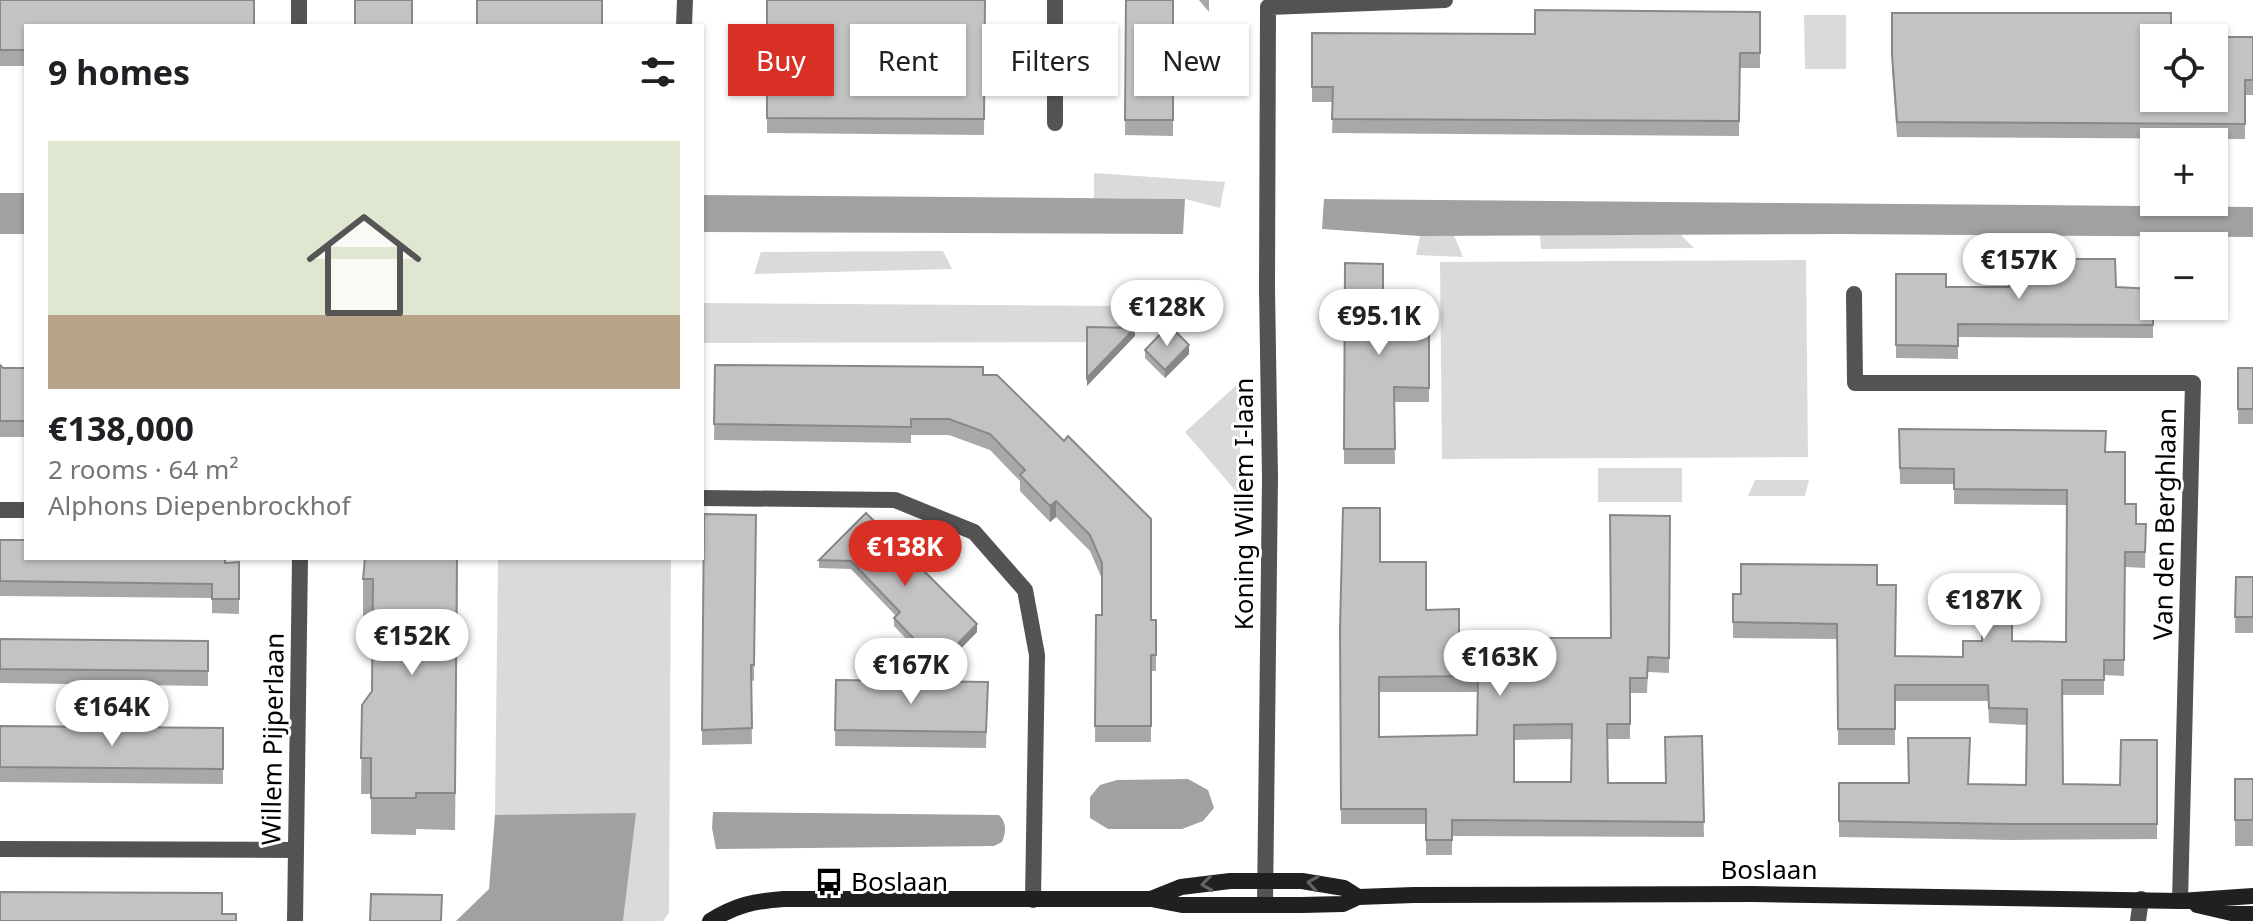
<!DOCTYPE html>
<meta charset="utf-8">
<style>
:root{--surface:#fff;--page:#f6f6f6;--text:#202124;--muted:#757577;--accent:#d93025}
body{margin:0;font-family:"Noto Sans",sans-serif;background:var(--page);color:var(--text);height:100vh;display:flex;flex-direction:column;font-size:30px;white-space:nowrap}
*{box-sizing:border-box;margin:0}
p{font-size:26px;color:var(--muted)}
.icon{flex:none;width:44px;height:44px;fill:none;stroke:currentColor;stroke-width:2;stroke-linecap:round;stroke-linejoin:round}
.map{position:relative;flex:1;overflow:hidden}
.drawer{position:absolute;left:24px;top:24px;width:680px;height:536px;display:flex;flex-direction:column;background:var(--surface);border-radius:0px;box-shadow:0 2px 6px #0004}
.drawer>*{flex:none}
.banner{position:absolute;left:728px;top:24px;width:760px;height:72px;display:flex;gap:16px}
.controls{position:absolute;left:2140px;top:24px;display:grid;gap:16px}
.controls a{display:grid;place-items:center;width:88px;height:88px;border-radius:0px;background:var(--surface);box-shadow:0 2px 6px #0004;font-size:40px}
.price{position:absolute;translate:-50% -68px;padding:0 18px;border-radius:28px;background:#fff;color:#222;font-size:26px;line-height:52px;filter:drop-shadow(0 2px 4px #0008)}
.price::after{content:'';position:absolute;left:50%;top:48px;width:24px;height:18px;margin-left:-12px;background:inherit;clip-path:polygon(0 0,100% 0,50% 100%)}
.price.current{background:var(--accent);color:#fff}
ul{padding:0;list-style:none}
li{display:grid;align-content:center;gap:16px;height:424px;padding:0 24px}
li span{display:grid;place-items:center;height:248px;border-radius:0px;color:#555}
li>.icon{margin-inline-start:auto}
span .icon{width:144px;height:144px;fill:#fffc;stroke-width:1}
li b{font-size:34px}
h2{display:flex;justify-content:space-between;align-items:center;height:96px;padding:0 24px;font-size:34px}
.tag{padding:0 28px;border-radius:0px;background:var(--surface);box-shadow:0 2px 6px #0004;font-size:28px;line-height:72px}
.tag.current{background:var(--accent);color:#fff}
.map>svg:first-child{display:block}
</style>
<div class="map">
<svg width="2253" height="921" viewBox="0 0 2253 921">
<rect width="100%" height="100%" fill="#fff"/>
<path fill="#dadada" d="M 1804,15 L 1846,15 L 1846,69 L 1805,69 Z
M 1094,173 L 1225,182 L 1220,208 L 1185,199 L 1094,198 Z
M 1454,235 L 1463,257 L 1416,255 L 1420,236 Z
M 1540,235 L 1681,235 L 1694,248 L 1541,249 Z
M 943,251 L 952,269 L 754,274 L 761,252 Z
M 1806,260 L 1808,457 L 1442,459 L 1440,262 Z
M 703,303 L 1120,306 L 1123,342 L 702,343 Z
M 1240,382 L 1240,496 L 1185,432 Z
M 1598,468 L 1682,468 L 1682,502 L 1598,502 Z
M 1755,480 L 1809,480 L 1805,496 L 1748,496 Z
M 498,558 L 671,558 L 669,913 L 663,921 L 623,921 L 635,814 L 495,815 Z"/>
<path fill="#a1a1a1" d="M 0,193 L 26,193 L 26,234 L 0,234 Z
M 702,195 L 1185,199 L 1183,234 L 702,232 Z
M 1324,199 L 2253,207 L 2253,237 L 1843,234 L 1420,236 L 1322,229 Z
M 1188,779 L 1208,790 L 1214,808 L 1203,821 L 1182,829 L 1108,829 L 1090,818 L 1090,797 L 1100,785 L 1117,780 Z
M 713,812 L 999,815 C 1007,823 1006,832 1002,842 L 994,846 L 716,849 L 712,828 Z
M 636,813 L 623,921 L 456,921 L 489,889 L 495,815 Z"/>
<g fill="none" stroke-linecap="round" stroke-linejoin="round">
<path stroke="#535353" stroke-width="16" d="M 299,0 L 299,26
M 1268,7 L 1445,0
M 684,26 L 685,0
M 1055,123 L 1055,0
M 1854,294 L 1855,383 L 2193,383 L 2180,901
M 702,498 L 895,500 L 974,532 L 1025,590 L 1037,655 L 1033,900
M 0,510 L 26,510
M 0,849 L 296,850
M 1265,905 L 1270,478 L 1267,289 L 1268,7
M 295,921 L 300,558
M 2138,921 L 2141,899"/>
<path stroke="#202020" stroke-width="16" d="M 1151,899 L 1181,887 L 1230,881 L 1302,881 L 1344,888 L 1358,897
M 2197,905 L 2236,914 L 2253,914
M 710,921 C 736,905 754,901 784,899 L 1151,899 L 1182,905 L 1302,905 L 1343,904 L 1358,897 L 1414,895 L 1753,894 L 2180,901 L 2253,896"/>
</g>
<path fill="#a8a8a8" fill-rule="evenodd" d="M 0,0 L 26,26 L 26,66 L 0,66 Z
M 767,0 L 985,0 L 984,135 L 767,133 Z
M 1126,0 L 1173,0 L 1173,136 L 1125,135 Z
M 1199,0 L 1209,0 L 1209,12 Z
M 1760,12 L 1760,68 L 1740,68 L 1739,136 L 1332,133 L 1333,102 L 1312,102 L 1312,33 L 1535,34 Z
M 1892,13 L 2171,37 L 2253,37 L 2253,95 L 2245,95 L 2245,139 L 1897,137 L 1892,70 Z
M 1345,263 L 1383,304 L 1429,306 L 1429,402 L 1394,402 L 1395,464 L 1344,464 Z
M 1896,274 L 1946,287 L 2116,287 L 2153,289 L 2153,338 L 1958,337 L 1958,359 L 1896,358 Z
M 1145,350 L 1189,354 L 1165,378 L 1145,358 Z
M 0,365 L 3,368 L 26,368 L 26,437 L 0,437 Z
M 715,365 L 983,375 L 1151,620 L 1156,655 L 1156,671 L 1151,671 L 1151,742 L 1095,742 L 1096,615 L 1102,615 L 1102,579 L 1090,551 L 1056,517 L 1050,522 L 1020,491 L 1020,481 L 990,450 L 949,435 L 911,435 L 911,443 L 714,440 Z
M 2238,368 L 2253,368 L 2253,424 L 2238,424 Z
M 1899,429 L 2106,452 L 2125,504 L 2136,524 L 2146,524 L 2145,568 L 2125,567 L 2124,676 L 2104,675 L 2104,695 L 2063,695 L 2063,784 L 2120,785 L 2157,740 L 2157,839 L 2009,840 L 1839,837 L 1839,783 L 1909,783 L 1970,754 L 1968,784 L 2026,785 L 2027,725 L 1989,723 L 1988,701 L 1895,701 L 1895,745 L 1838,745 L 1837,639 L 1733,638 L 1733,594 L 1877,585 L 1895,656 L 1963,657 L 2012,641 L 2066,642 L 2067,505 L 1954,504 L 1954,484 L 1900,484 Z
M 866,513 L 977,632 L 938,672 L 894,626 L 894,618 L 896,616 L 851,569 L 819,568 L 819,560 Z
M 756,515 L 754,681 L 751,680 L 752,744 L 702,745 L 702,730 Z
M 1670,516 L 1669,673 L 1648,672 L 1647,693 L 1630,693 L 1630,739 L 1607,739 L 1608,783 L 1665,783 L 1702,736 L 1704,837 L 1452,836 L 1452,855 L 1426,855 L 1426,824 L 1341,824 L 1340,628 L 1380,562 L 1426,610 L 1459,638 L 1610,638 ZM 1379,692 L 1478,692 L 1477,735 L 1379,737 ZM 1571,739 L 1571,782 L 1514,782 L 1514,740 Z
M 0,540 L 225,563 L 239,562 L 239,614 L 212,613 L 212,598 L 0,596 Z
M 458,558 L 455,830 L 416,829 L 416,835 L 371,834 L 371,794 L 361,794 L 362,705 L 372,691 L 372,615 L 363,616 L 363,579 Z
M 2236,577 L 2253,577 L 2253,633 L 2235,633 Z
M 0,639 L 208,641 L 208,686 L 0,683 Z
M 836,680 L 988,682 L 986,748 L 835,746 Z
M 0,726 L 223,728 L 223,784 L 0,782 Z
M 2235,779 L 2253,779 L 2253,846 L 2235,846 Z"/>
<path fill="#888" d="M 1135,328 L 1135,336 L 1087,386 L 1087,378 Z
M 1189,345 L 1189,354 L 1165,378 L 1165,370 Z
M 1056,501 L 1056,517 L 1050,522 L 1050,506 Z
M 977,624 L 977,632 L 938,672 L 938,664 Z"/>
<path fill="#c3c3c3" stroke="#888" stroke-width="2" fill-rule="evenodd" d="M 0,0 L 254,0 L 254,26 L 26,26 L 26,50 L 0,50 Z
M 355,0 L 412,0 L 412,26 L 355,26 Z
M 477,0 L 602,0 L 602,26 L 477,26 Z
M 767,0 L 985,0 L 984,119 L 767,118 Z
M 1126,0 L 1173,0 L 1173,120 L 1125,120 Z
M 1535,10 L 1760,12 L 1760,53 L 1740,53 L 1739,121 L 1332,119 L 1333,87 L 1312,87 L 1312,33 L 1535,34 Z
M 1892,13 L 2171,13 L 2171,37 L 2253,37 L 2253,80 L 2245,80 L 2245,124 L 1897,122 L 1892,55 ZM 2154,38 L 2214,38 L 2214,98 L 2154,98 Z
M 2009,258 L 2070,261 L 2070,259 L 2115,259 L 2116,287 L 2153,289 L 2153,325 L 1958,324 L 1958,346 L 1896,345 L 1896,274 L 1946,274 L 1946,287 L 2009,287 Z
M 1345,263 L 1383,264 L 1383,304 L 1429,306 L 1429,388 L 1394,387 L 1395,449 L 1344,449 Z
M 1169,325 L 1189,345 L 1165,370 L 1145,350 Z
M 1087,327 L 1135,328 L 1087,378 Z
M 0,365 L 3,368 L 26,368 L 26,421 L 0,421 Z
M 715,365 L 983,367 L 983,375 L 997,375 L 1064,441 L 1068,436 L 1151,519 L 1151,620 L 1156,620 L 1156,655 L 1151,655 L 1151,726 L 1095,726 L 1096,615 L 1102,615 L 1102,563 L 1090,535 L 1056,501 L 1050,506 L 1020,475 L 1025,470 L 990,434 L 949,419 L 911,419 L 911,427 L 714,424 Z
M 2238,368 L 2253,368 L 2253,409 L 2238,409 Z
M 1899,429 L 2106,431 L 2105,452 L 2125,452 L 2125,504 L 2136,504 L 2136,524 L 2146,524 L 2145,552 L 2125,552 L 2124,660 L 2104,660 L 2104,680 L 2062,680 L 2063,784 L 2120,785 L 2121,740 L 2157,740 L 2157,824 L 2009,824 L 1839,821 L 1839,783 L 1909,783 L 1908,738 L 1970,738 L 1968,784 L 2026,785 L 2027,709 L 1989,708 L 1988,685 L 1895,685 L 1895,729 L 1838,729 L 1837,624 L 1733,622 L 1733,594 L 1741,594 L 1741,564 L 1877,565 L 1877,585 L 1896,585 L 1895,656 L 1963,657 L 1963,641 L 1982,641 L 1982,620 L 2012,620 L 2012,641 L 2066,642 L 2067,490 L 1954,489 L 1954,469 L 1900,468 Z
M 1343,508 L 1380,508 L 1380,562 L 1426,562 L 1426,610 L 1459,609 L 1459,638 L 1611,638 L 1610,515 L 1670,516 L 1669,658 L 1648,657 L 1647,678 L 1630,678 L 1630,724 L 1607,724 L 1608,783 L 1666,783 L 1665,737 L 1702,736 L 1704,822 L 1452,820 L 1452,840 L 1426,840 L 1426,809 L 1341,809 L 1340,628 ZM 1478,676 L 1477,735 L 1379,737 L 1379,677 ZM 1572,724 L 1571,782 L 1514,782 L 1514,725 Z
M 866,513 L 977,624 L 938,664 L 894,618 L 900,612 L 851,561 L 819,560 Z
M 704,514 L 756,515 L 754,665 L 751,665 L 752,728 L 702,730 Z
M 0,540 L 26,540 L 26,558 L 225,558 L 225,563 L 239,562 L 239,599 L 212,599 L 212,584 L 0,581 Z
M 365,558 L 457,558 L 455,793 L 416,793 L 416,798 L 371,798 L 371,758 L 361,758 L 362,705 L 372,691 L 373,579 L 363,579 Z
M 2236,577 L 2253,577 L 2253,617 L 2235,617 Z
M 0,639 L 208,641 L 208,671 L 0,669 Z
M 836,680 L 988,682 L 986,732 L 835,730 Z
M 0,726 L 223,728 L 223,769 L 0,767 Z
M 2235,779 L 2253,779 L 2253,820 L 2235,820 Z
M 0,892 L 222,893 L 222,914 L 236,914 L 236,921 L 0,921 Z
M 371,894 L 442,895 L 441,921 L 370,921 Z"/>
<defs><path id="oneway-chevron" d="M-2-3.5L2.5 0L-2 3.5" fill="none" stroke-width="1.6" stroke-linecap="round" stroke-linejoin="round" transform="scale(2)"/></defs>
<g stroke="#636363">
<use href="#oneway-chevron" transform="translate(1313 883) rotate(-171)"/>
<use href="#oneway-chevron" transform="translate(1207 884) rotate(173)"/>
</g>
<defs>
<symbol id="bus-bare" viewBox="-9 -9 18 18"><path d="M-5-6H5V4H4V6H2V4H-2V6H-4V4H-5ZM-3.5-4V0h7V-4ZM-3.5 1.2v1.5H-2V1.2ZM2 1.2v1.5H3.5V1.2Z" fill="#000" stroke="#fff" stroke-width="2.5" paint-order="stroke"/></symbol>
</defs>
<g fill-rule="evenodd">
<use href="#bus-bare" x="809" y="862" width="40" height="40"/>
</g>
<g text-anchor="middle" stroke-width="6" stroke-linejoin="round" paint-order="stroke">
<g font-size="26" fill="#000" stroke="#fff">
<text transform="translate(1244 504) rotate(-90)" y="9">Koning Willem I-laan</text>
<text transform="translate(2165 524) rotate(-89)" y="9">Van den Berghlaan</text>
<text transform="translate(273 739) rotate(-89)" y="9">Willem Pijperlaan</text>
<text x="1769" y="879">Boslaan</text>
</g>
<g font-size="26" fill="#000" stroke="#fff" text-anchor="start">
<text x="851" y="891">Boslaan</text>
</g>
</g>
</svg>
<div class="controls">
<a><svg class="icon" aria-label="locate" viewBox="0 0 24 24"><circle cx="12" cy="12" r="6"/><path d="M12 2v4M12 18v4M2 12h4M18 12h4"/></svg></a>
<a>+</a>
<a>−</a>
</div>
<b class="price" style="left:2019px;top:301px">€157K</b>
<b class="price" style="left:1167px;top:348px">€128K</b>
<b class="price" style="left:1379px;top:357px">€95.1K</b>
<b class="price current" style="left:905px;top:588px">€138K</b>
<b class="price" style="left:1984px;top:641px">€187K</b>
<b class="price" style="left:412px;top:677px">€152K</b>
<b class="price" style="left:1500px;top:698px">€163K</b>
<b class="price" style="left:911px;top:706px">€167K</b>
<b class="price" style="left:112px;top:748px">€164K</b>
<div class="banner">
<a class="tag current">Buy</a>
<a class="tag">Rent</a>
<a class="tag">Filters</a>
<a class="tag">New</a>
</div>
<section class="drawer">
<h2>9 homes<svg class="icon" aria-label="filters" viewBox="0 0 24 24"><path d="M4 7h16M4 17h16"/><circle cx="9" cy="7" r="2"/><circle cx="15" cy="17" r="2"/></svg></h2>
<ul>
<li><span style="background:linear-gradient(#dfe7d0 70%,#b9a48a 0)"><svg class="icon" aria-label="home" viewBox="0 0 24 24"><path d="M3 11l9-7 9 7M6 9v11h12V9"/></svg></span><div><b>€138,000</b><p>2 rooms · 64 m²</p><p>Alphons Diepenbrockhof</p></div></li>
</ul>
</section>
</div>
